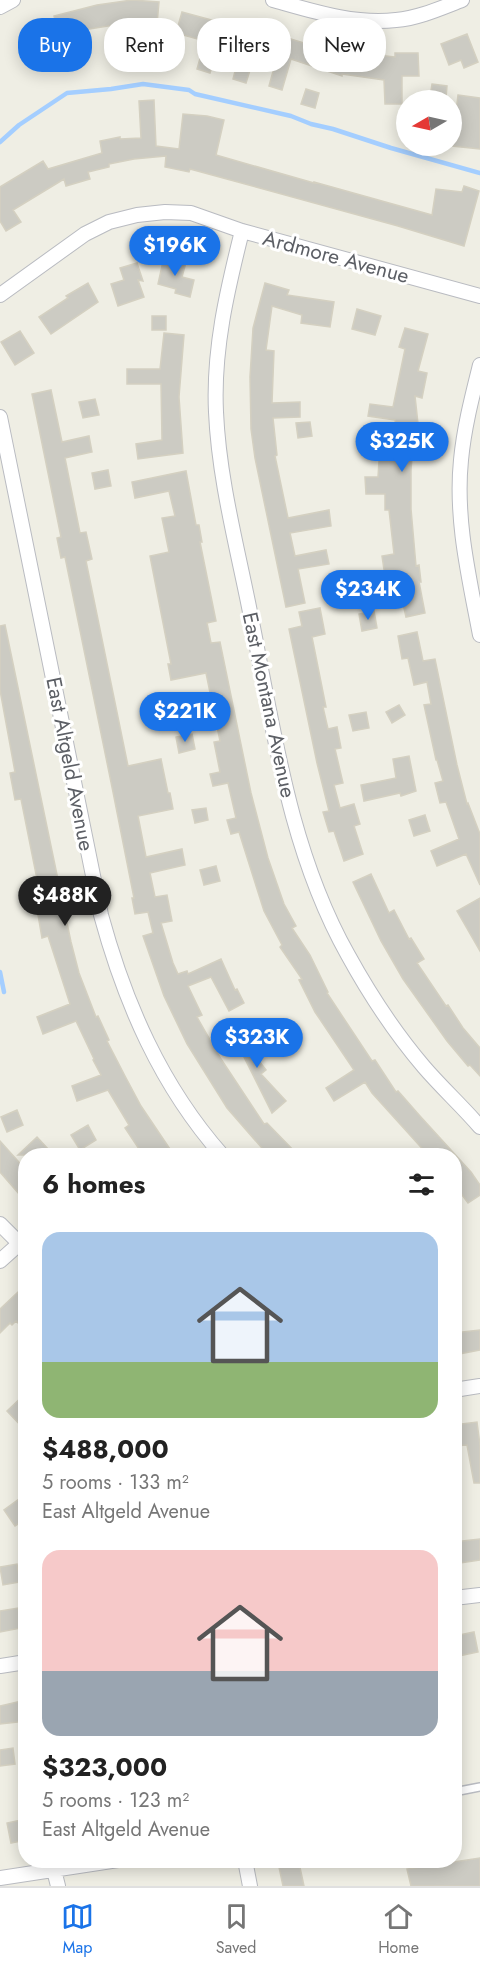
<!DOCTYPE html>
<meta charset="utf-8">
<style>
:root{--surface:#fff;--page:#f2f2f2;--text:#222;--muted:#767676;--line:#e0e0e0;--accent:#1a73e8}
body{margin:0;font-family:Jost,sans-serif;background:var(--page);color:var(--text);height:100vh;display:flex;flex-direction:column;font-size:22px;white-space:nowrap}
*{box-sizing:border-box;margin:0}
p{font-size:20px;color:var(--muted)}
.icon{flex:none;width:33px;height:33px;fill:none;stroke:currentColor;stroke-width:2;stroke-linecap:round;stroke-linejoin:round}
.map{position:relative;flex:1;overflow:hidden}
.side{position:absolute;left:18px;top:1148px;width:444px;height:720px;display:flex;flex-direction:column;background:var(--surface);border-radius:24px;box-shadow:0 3px 15px #0003}
.side>*{flex:none}
.banner{position:absolute;left:18px;top:18px;width:444px;height:54px;display:flex;gap:12px}
.needle{width:39px;rotate:261deg}
.controls{position:absolute;left:396px;top:90px;display:grid;gap:12px}
.controls a{display:grid;place-items:center;width:66px;height:66px;border-radius:50%;background:var(--surface);box-shadow:0 3px 15px #0003;font-size:30px}
.price{position:absolute;translate:-50% -51px;padding:0 14px;border-radius:21px;background:var(--accent);color:#fff;font-size:20px;line-height:39px;filter:drop-shadow(0 2px 3px #0008)}
.price::after{content:'';position:absolute;left:50%;top:36px;width:18px;height:14px;margin-left:-9px;background:inherit;clip-path:polygon(0 0,100% 0,50% 100%)}
.price.current{background:#222;color:#fff}
ul{padding:0;list-style:none}
li{display:grid;align-content:center;gap:12px;height:318px;padding:0 24px}
li span{display:grid;place-items:center;height:186px;border-radius:18px;color:#555}
li>.icon{margin-inline-start:auto}
span .icon{width:108px;height:108px;fill:#fffc;stroke-width:1}
li b{font-size:26px}
h2{display:flex;justify-content:space-between;align-items:center;height:72px;padding:0 24px;font-size:26px}
.tag{padding:0 21px;border-radius:24px;background:var(--surface);box-shadow:0 3px 15px #0003;font-size:21px;line-height:54px}
.tag.current{background:var(--accent);color:#fff}
.tab-bar{display:flex;justify-content:space-around;align-items:center;height:84px;border-top:2px solid var(--line);background:var(--surface);font-size:16px;color:var(--muted)}
.tab-bar a{display:grid;justify-items:center;gap:3px}
.tab-bar .current{color:var(--accent)}
.map>svg:first-child{display:block}
</style>
<div class="map">
<svg width="480" height="1886" viewBox="0 0 480 1886">
<rect width="100%" height="100%" fill="#efeee4"/>
<g fill="none" stroke-linecap="round" stroke-linejoin="round">
<path stroke="#a4ceff" stroke-width="4.5" d="M 0,142 L 19,125 L 67,93 L 111,89 L 143,84 L 189,90 L 195,94 L 291,116 L 311,124 L 333,129 L 391,148 L 480,173
M 0,972 L 4,992"/>
</g>
<path fill="#cccbc3" stroke="#d4d0c1" stroke-width="1.5" d="M 132,0 L 159,2 L 157,24 L 133,22 L 83,30 L 84,31 L 60,37 L 54,16 L 97,5 Z
M 182,12 L 252,31 L 287,39 L 288,38 L 359,60 L 360,53 L 395,57 L 395,53 L 418,53 L 419,76 L 402,76 L 402,104 L 385,104 L 384,80 L 342,74 L 342,76 L 291,59 L 282,90 L 269,86 L 277,57 L 256,51 L 246,83 L 233,79 L 241,49 L 219,43 L 210,73 L 197,69 L 205,41 L 176,33 Z
M 467,34 L 478,62 L 464,68 L 461,60 L 449,65 L 441,44 Z
M 145,49 L 155,52 L 154,68 L 140,64 Z
M 432,84 L 447,86 L 446,98 L 430,97 Z
M 306,89 L 319,93 L 315,108 L 301,104 Z
M 458,95 L 480,98 L 480,149 L 452,146 Z
M 154,100 L 156,146 L 179,149 L 183,114 L 207,116 L 224,120 L 216,155 L 314,183 L 314,182 L 432,215 L 436,189 L 462,192 L 464,186 L 479,191 L 464,246 L 398,226 L 190,169 L 189,172 L 165,167 L 166,156 L 134,159 L 109,164 L 109,167 L 88,172 L 90,179 L 66,186 L 64,179 L 13,210 L 21,222 L 6,231 L 0,221 L 0,187 L 43,161 L 48,169 L 102,153 L 100,141 L 120,137 L 120,139 L 141,138 L 139,101 Z
M 164,257 L 186,262 L 182,277 L 194,280 L 190,297 L 175,293 L 176,289 L 158,284 Z
M 137,263 L 143,281 L 138,280 L 144,297 L 118,306 L 111,284 L 124,280 L 120,268 Z
M 88,283 L 98,302 L 51,334 L 39,317 L 68,298 L 66,296 Z
M 265,283 L 289,290 L 287,295 L 334,302 L 330,327 L 301,323 L 302,315 L 272,306 L 266,350 L 274,351 L 272,403 L 300,402 L 300,417 L 273,418 L 277,455 L 275,456 L 288,518 L 329,510 L 331,526 L 290,533 L 295,556 L 326,550 L 329,564 L 298,569 L 305,603 L 286,607 L 255,458 L 251,429 L 250,377 L 253,328 Z
M 357,309 L 381,316 L 375,335 L 352,329 Z
M 152,316 L 166,316 L 166,330 L 152,330 Z
M 405,328 L 428,334 L 418,371 L 427,373 L 422,398 L 415,396 L 420,442 L 413,442 L 411,470 L 411,509 L 416,566 L 419,565 L 421,582 L 419,582 L 425,613 L 406,617 L 398,581 L 386,583 L 382,556 L 394,554 L 389,510 L 385,510 L 385,494 L 366,494 L 365,477 L 378,477 L 380,445 L 393,446 L 393,443 L 398,444 L 395,420 L 368,416 L 370,404 L 393,407 L 405,349 L 399,347 Z
M 20,331 L 34,353 L 15,365 L 1,342 Z
M 164,333 L 184,335 L 179,397 L 183,453 L 138,459 L 136,444 L 162,440 L 161,384 L 127,384 L 127,369 L 160,369 Z
M 51,390 L 62,442 L 89,436 L 92,452 L 65,458 L 80,533 L 86,532 L 92,559 L 86,561 L 128,766 L 161,759 L 168,793 L 170,793 L 173,809 L 138,816 L 146,857 L 182,849 L 185,865 L 150,873 L 155,897 L 167,895 L 172,921 L 161,923 L 173,963 L 178,974 L 187,971 L 188,974 L 221,959 L 235,990 L 237,989 L 244,1003 L 229,1011 L 211,977 L 188,986 L 202,1015 L 197,1017 L 221,1059 L 264,1124 L 267,1123 L 298,1155 L 268,1155 L 227,1108 L 187,1044 L 164,996 L 143,936 L 153,933 L 148,912 L 135,914 L 132,898 L 134,898 L 113,792 L 65,557 L 61,558 L 57,538 L 61,537 L 32,394 Z
M 95,399 L 99,415 L 83,418 L 79,402 Z
M 310,422 L 312,436 L 298,438 L 296,423 Z
M 108,470 L 111,486 L 95,489 L 92,473 Z
M 186,471 L 196,525 L 199,525 L 202,542 L 200,542 L 216,621 L 207,623 L 211,643 L 220,642 L 251,793 L 268,858 L 284,904 L 296,926 L 292,928 L 310,955 L 328,992 L 327,993 L 372,1061 L 375,1060 L 396,1092 L 398,1091 L 420,1116 L 471,1172 L 480,1185 L 480,1195 L 468,1203 L 454,1184 L 454,1155 L 428,1155 L 372,1093 L 365,1082 L 334,1101 L 326,1088 L 354,1070 L 315,1012 L 299,980 L 302,979 L 280,947 L 282,945 L 264,911 L 239,832 L 231,834 L 227,820 L 236,818 L 228,783 L 213,786 L 210,774 L 220,772 L 214,742 L 220,741 L 206,673 L 171,680 L 168,664 L 171,664 L 150,556 L 169,552 L 162,518 L 175,516 L 169,491 L 135,498 L 132,482 Z
M 320,608 L 325,634 L 312,637 L 326,707 L 323,707 L 328,729 L 337,727 L 341,748 L 335,749 L 343,783 L 334,785 L 340,808 L 354,804 L 360,824 L 354,826 L 363,854 L 344,861 L 334,831 L 329,832 L 323,812 L 329,811 L 317,763 L 289,629 L 302,626 L 299,612 Z
M 374,611 L 377,628 L 362,631 L 359,614 Z
M 5,625 L 71,942 L 79,973 L 96,1017 L 98,1016 L 109,1040 L 107,1041 L 125,1076 L 141,1106 L 174,1155 L 143,1155 L 125,1128 L 129,1125 L 108,1090 L 77,1101 L 72,1086 L 101,1075 L 93,1060 L 94,1059 L 76,1021 L 43,1034 L 37,1017 L 70,1004 L 48,936 L 42,938 L 32,880 L 37,879 L 21,799 L 15,800 L 10,773 L 15,772 L 0,690 L 0,626 Z
M 417,632 L 423,661 L 435,659 L 457,765 L 467,804 L 468,803 L 480,834 L 480,885 L 466,854 L 437,866 L 431,851 L 459,839 L 446,802 L 440,803 L 435,783 L 443,781 L 437,760 L 436,760 L 424,705 L 431,704 L 427,682 L 414,685 L 408,658 L 402,659 L 398,636 Z
M 399,705 L 405,715 L 392,723 L 386,712 Z
M 366,712 L 369,728 L 353,731 L 349,715 Z
M 192,734 L 195,749 L 179,753 L 176,737 Z
M 409,756 L 416,791 L 401,796 L 400,793 L 364,801 L 361,785 L 396,778 L 393,759 Z
M 206,808 L 208,820 L 195,823 L 192,810 Z
M 425,815 L 430,831 L 414,836 L 409,820 Z
M 216,866 L 220,881 L 204,885 L 200,870 Z
M 371,874 L 389,913 L 394,910 L 409,939 L 411,938 L 424,959 L 417,963 L 446,1006 L 448,1005 L 463,1028 L 480,1048 L 480,1076 L 470,1065 L 468,1066 L 447,1041 L 403,979 L 381,941 L 353,882 Z
M 480,898 L 480,951 L 457,911 Z
M 246,1024 L 253,1038 L 245,1043 L 266,1070 L 261,1074 L 286,1101 L 272,1113 L 231,1031 Z
M 286,1025 L 293,1040 L 278,1047 L 271,1033 Z
M 17,1110 L 23,1125 L 7,1132 L 1,1117 Z
M 88,1125 L 96,1140 L 80,1150 L 71,1135 Z
M 37,1137 L 48,1149 L 41,1155 L 18,1155 Z
M 0,1141 L 26,1170 L 26,1202 L 0,1172 Z
M 18,1292 L 26,1301 L 26,1331 L 16,1321 L 12,1325 L 10,1323 L 0,1333 L 0,1309 Z
M 480,1330 L 480,1350 L 454,1355 L 454,1333 Z
M 26,1393 L 26,1431 L 7,1411 Z
M 477,1422 L 480,1445 L 480,1483 L 474,1483 L 467,1445 L 454,1446 L 454,1425 Z
M 26,1494 L 26,1519 L 15,1526 L 4,1510 Z
M 480,1539 L 480,1560 L 454,1564 L 454,1542 Z
M 17,1564 L 20,1582 L 3,1585 L 0,1567 Z
M 18,1608 L 21,1628 L 0,1632 L 0,1611 Z
M 474,1632 L 478,1652 L 454,1657 L 454,1636 Z
M 26,1700 L 26,1721 L 0,1724 L 0,1706 Z
M 13,1748 L 15,1764 L 0,1766 L 0,1750 Z
M 26,1819 L 26,1840 L 11,1843 L 7,1823 Z
M 480,1858 L 480,1886 L 411,1886 L 407,1869 Z
M 299,1863 L 304,1886 L 283,1886 L 279,1867 Z"/>
<g fill="none" stroke-linecap="round" stroke-linejoin="round">
<defs>
<path id="service" d="M 454,1792 L 480,1787"/>
<path id="minor" d="M 273,0 C 312,11 355,25 396,20 C 419,18 441,8 462,0
M 0,7 L 13,0
M 242,231 C 227,291 213,350 216,412 C 219,481 238,550 251,617 C 274,732 290,852 348,955 C 370,995 395,1033 424,1067 C 442,1088 462,1106 480,1127
M 0,295 L 85,234 L 109,222 L 137,215 L 165,212 L 191,213 L 242,231 L 480,296
M 480,365 C 472,397 464,428 461,460 C 455,519 469,577 480,635
M 0,417 L 101,915 C 125,1003 161,1086 222,1155
M 0,1224 L 26,1250
M 0,1261 L 19,1244
M 454,1390 L 480,1386
M 454,1598 L 480,1595
M 0,1666 L 26,1662
M 245,1860 L 250,1886
M 54,1870 L 58,1886
M 0,1878 L 118,1860"/>
</defs>
<use href="#service" stroke="#b9bbc1" stroke-width="10"/>
<use href="#minor" stroke="#b9bbc1" stroke-width="16"/>
<use href="#service" stroke="#fff" stroke-width="7"/>
<use href="#minor" stroke="#fff" stroke-width="14"/>
</g>
<g text-anchor="middle" stroke-width="6" stroke-linejoin="round" paint-order="stroke">
<g font-size="21" fill="#5c5f65" stroke="#fff">
<text transform="translate(336 257) rotate(15)" y="7">Ardmore Avenue</text>
<text transform="translate(269 705) rotate(78)" y="7">East Montana Avenue</text>
<text transform="translate(70 764) rotate(79)" y="7">East Altgeld Avenue</text>
</g>
</g>
</svg>
<div class="controls">
<a><svg class="needle" viewBox="-14 -14 28 28"><path d="M0-13l5 13h-10z" fill="#e53935"/><path d="M0 13l5-13h-10z" fill="#767676"/></svg></a>
</div>
<b class="price" style="left:175px;top:277px">$196K</b>
<b class="price" style="left:402px;top:473px">$325K</b>
<b class="price" style="left:368px;top:621px">$234K</b>
<b class="price" style="left:185px;top:743px">$221K</b>
<b class="price current" style="left:65px;top:927px">$488K</b>
<b class="price" style="left:257px;top:1069px">$323K</b>
<div class="banner">
<a class="tag current">Buy</a>
<a class="tag">Rent</a>
<a class="tag">Filters</a>
<a class="tag">New</a>
</div>
<section class="side">
<h2>6 homes<svg class="icon" aria-label="filters" viewBox="0 0 24 24"><path d="M4 7h16M4 17h16"/><circle cx="9" cy="7" r="2"/><circle cx="15" cy="17" r="2"/></svg></h2>
<ul>
<li><span style="background:linear-gradient(#a9c7e8 70%,#8fb573 0)"><svg class="icon" aria-label="home" viewBox="0 0 24 24"><path d="M3 11l9-7 9 7M6 9v11h12V9"/></svg></span><div><b>$488,000</b><p>5 rooms · 133 m²</p><p>East Altgeld Avenue</p></div></li>
<li><span style="background:linear-gradient(#f6c9c9 65%,#9aa5b1 0)"><svg class="icon" aria-label="home" viewBox="0 0 24 24"><path d="M3 11l9-7 9 7M6 9v11h12V9"/></svg></span><div><b>$323,000</b><p>5 rooms · 123 m²</p><p>East Altgeld Avenue</p></div></li>
</ul>
</section>
</div>
<nav class="tab-bar">
<a class="current"><svg class="icon" aria-label="map" viewBox="0 0 24 24"><path d="M3 6l6-2 6 2 6-2v14l-6 2-6-2-6 2zM9 4v14M15 6v14"/></svg>Map</a>
<a><svg class="icon" aria-label="saved" viewBox="0 0 24 24"><path d="M7 4h10v16l-5-4-5 4z"/></svg>Saved</a>
<a><svg class="icon" aria-label="home" viewBox="0 0 24 24"><path d="M3 11l9-7 9 7M6 9v11h12V9"/></svg>Home</a>
</nav>
